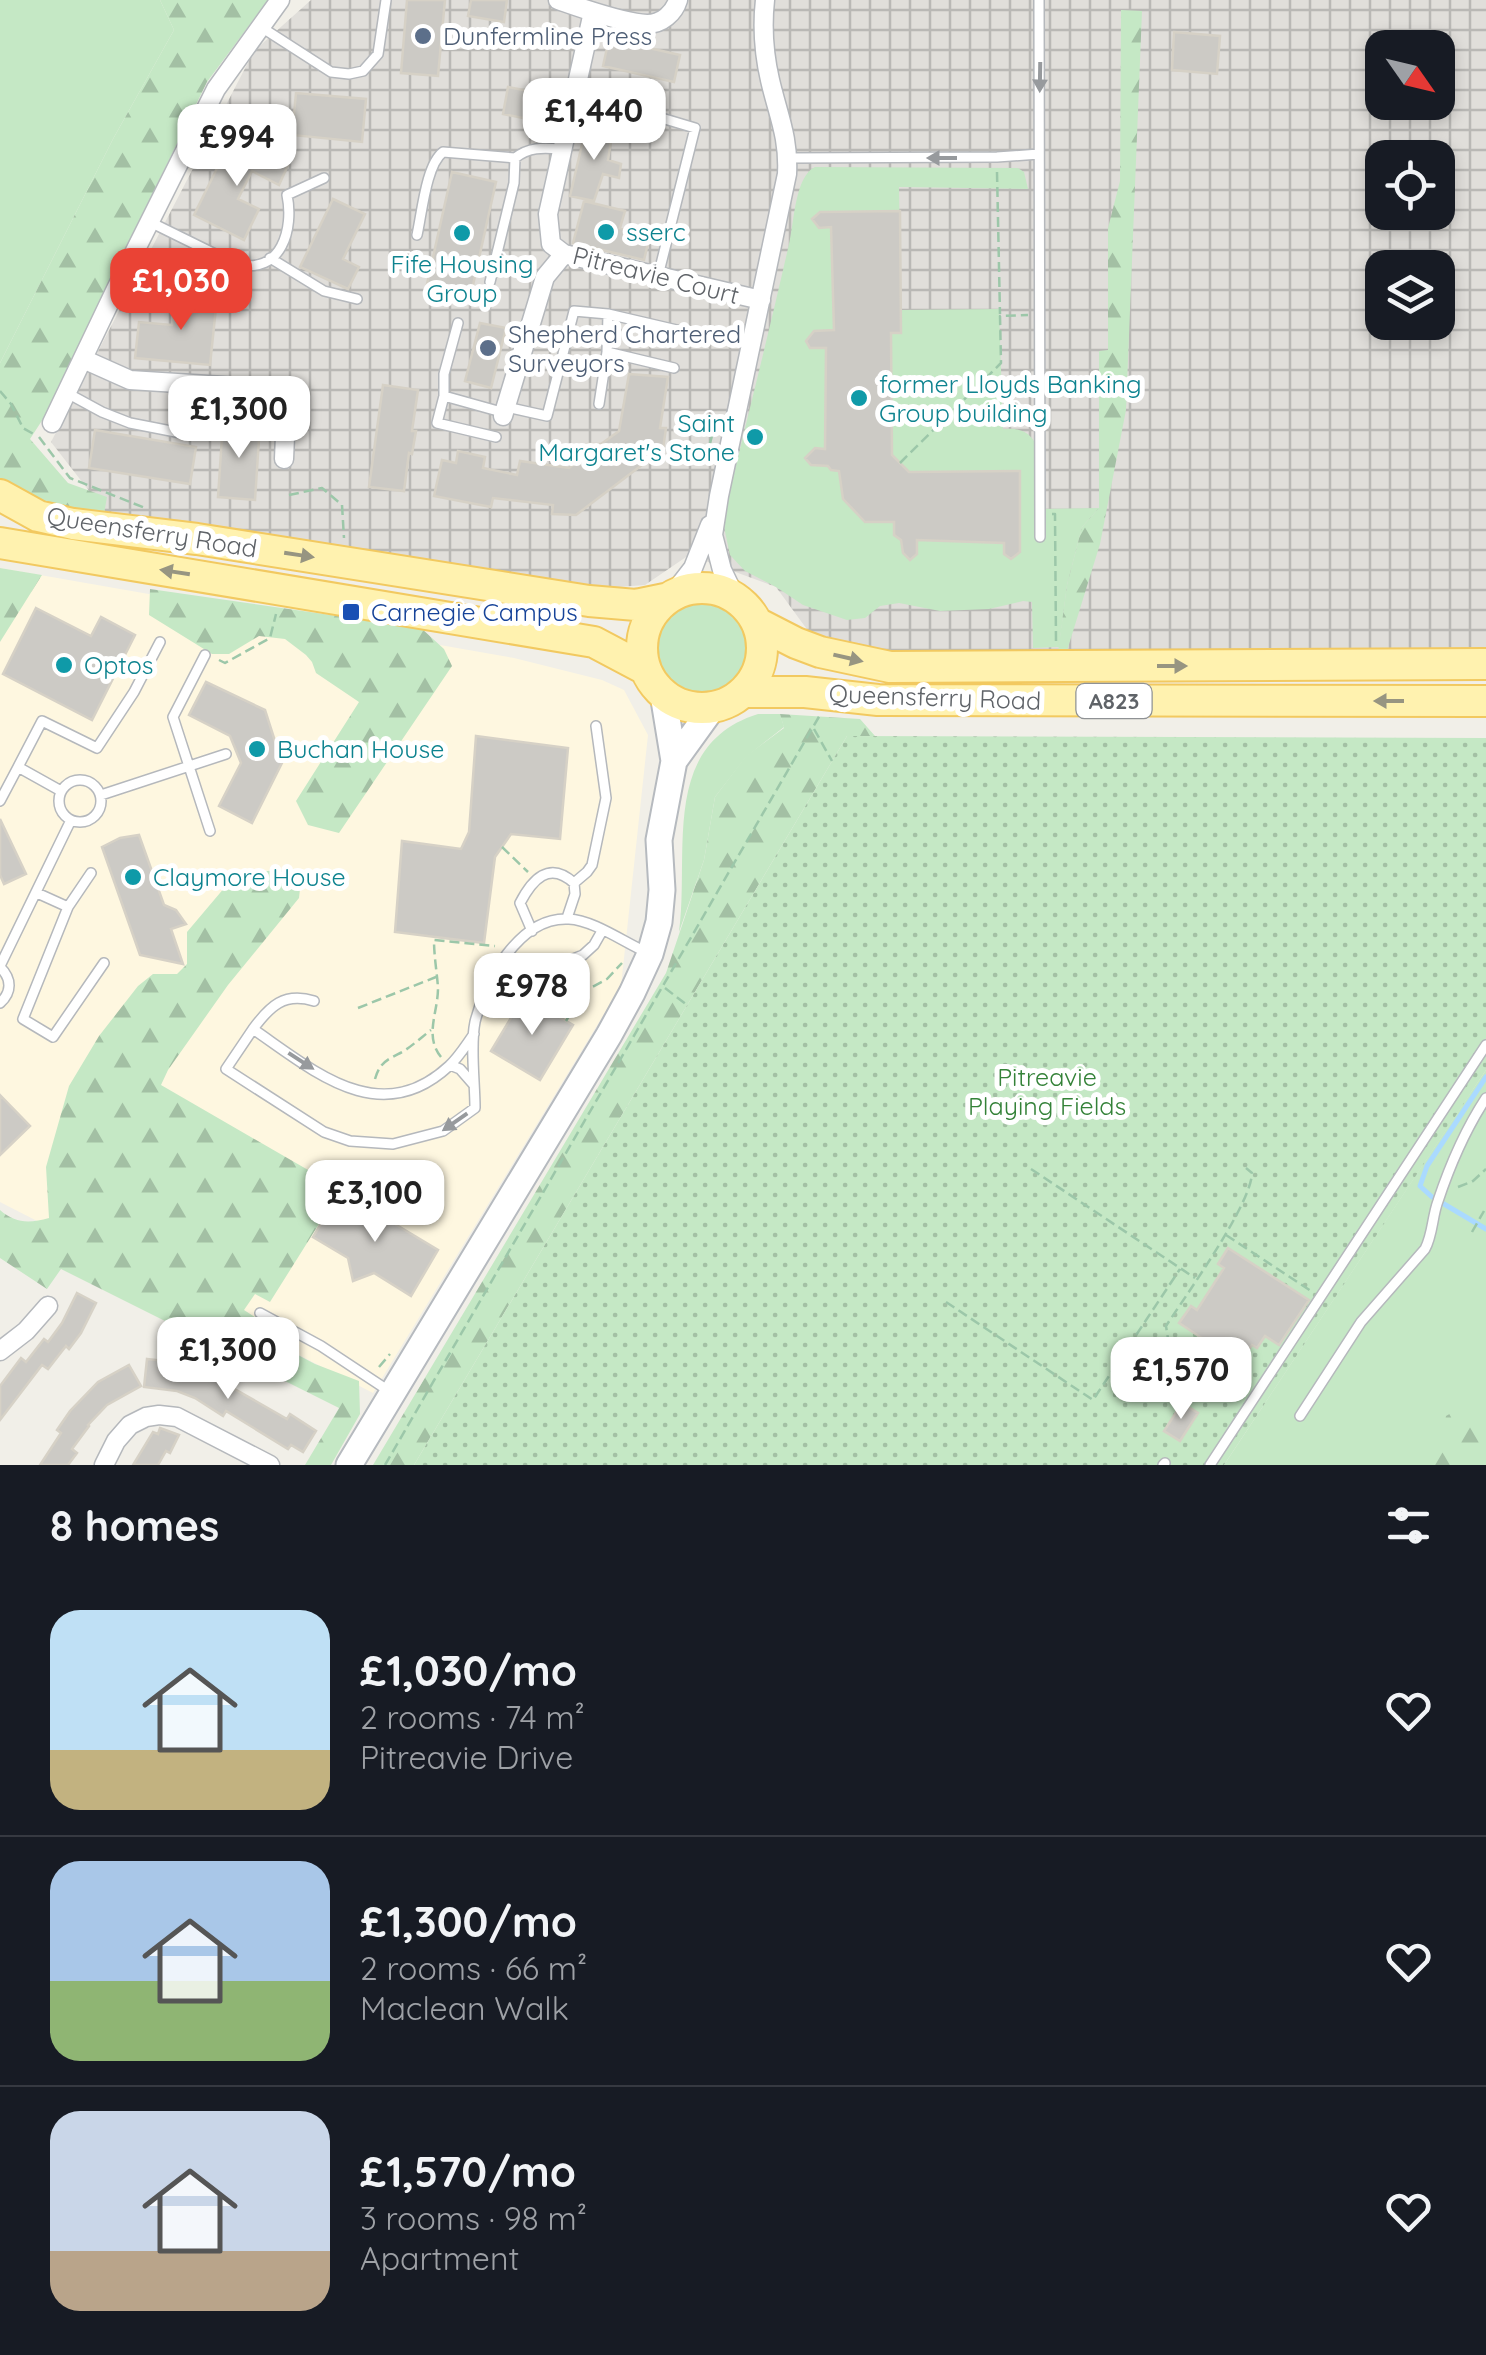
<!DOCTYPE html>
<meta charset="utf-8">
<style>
:root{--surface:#171b24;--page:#20242c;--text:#f1f3f6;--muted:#9ea1a6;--line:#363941;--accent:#ea4335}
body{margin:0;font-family:Quicksand,sans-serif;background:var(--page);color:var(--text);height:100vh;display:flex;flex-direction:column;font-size:38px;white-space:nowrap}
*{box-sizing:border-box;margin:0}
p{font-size:32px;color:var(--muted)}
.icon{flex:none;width:55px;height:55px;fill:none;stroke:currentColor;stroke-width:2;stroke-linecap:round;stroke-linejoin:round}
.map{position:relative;height:1465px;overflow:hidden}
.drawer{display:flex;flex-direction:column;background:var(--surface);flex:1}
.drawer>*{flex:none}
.needle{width:65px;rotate:124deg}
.tools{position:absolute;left:1365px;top:30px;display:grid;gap:20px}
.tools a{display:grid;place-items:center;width:90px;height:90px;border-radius:20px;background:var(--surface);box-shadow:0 5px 15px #0003;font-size:50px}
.price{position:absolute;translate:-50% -85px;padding:0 22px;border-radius:20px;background:#fff;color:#222;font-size:32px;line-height:65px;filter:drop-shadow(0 2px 5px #0008)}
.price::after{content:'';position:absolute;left:50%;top:60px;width:30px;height:22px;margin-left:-15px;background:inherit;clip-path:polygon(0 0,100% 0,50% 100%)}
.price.current{background:var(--accent);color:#fff}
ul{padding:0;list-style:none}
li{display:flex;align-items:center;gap:30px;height:250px;padding:0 50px}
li+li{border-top:2px solid var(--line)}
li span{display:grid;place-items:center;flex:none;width:280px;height:200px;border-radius:30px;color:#555}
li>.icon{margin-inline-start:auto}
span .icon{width:120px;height:120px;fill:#fffc;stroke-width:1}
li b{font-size:42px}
h2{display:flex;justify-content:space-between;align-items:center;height:120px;padding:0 50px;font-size:42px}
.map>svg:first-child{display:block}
</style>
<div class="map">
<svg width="1486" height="1465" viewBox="0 0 1486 1465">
<defs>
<pattern id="industrial-grid" width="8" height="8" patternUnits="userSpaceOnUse" patternTransform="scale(2.5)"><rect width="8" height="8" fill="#e0deda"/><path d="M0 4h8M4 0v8" fill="none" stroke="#b9b8b5"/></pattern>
<pattern id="forest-firs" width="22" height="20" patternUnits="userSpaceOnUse" patternTransform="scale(2.5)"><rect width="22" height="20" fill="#c5e8c5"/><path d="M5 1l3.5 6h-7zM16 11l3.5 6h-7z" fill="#a3c0a4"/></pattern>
<pattern id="park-dots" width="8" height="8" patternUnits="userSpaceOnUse" patternTransform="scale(2.5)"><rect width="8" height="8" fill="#c5e8c5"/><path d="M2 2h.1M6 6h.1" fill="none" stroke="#a3c0a4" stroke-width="1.8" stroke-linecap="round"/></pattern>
</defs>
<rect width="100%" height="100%" fill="#f1efe8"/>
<path fill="#fef7e0" d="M 0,568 L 514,658 L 602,680 L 624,690 L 648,735 L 621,986 L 373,1393 L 0,1202 Z"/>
<path fill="url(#industrial-grid)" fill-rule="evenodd" d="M 311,0 L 1486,0 L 1486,655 L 890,667 L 817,643 L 776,587 L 689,555 L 645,585 L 541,593 L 118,528 L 51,442 L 254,51 ZM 1382,48 L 1438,48 L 1438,102 L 1382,102 ZM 1382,158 L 1438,158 L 1438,212 L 1382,212 ZM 1382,268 L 1438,268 L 1438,322 L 1382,322 Z"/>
<path fill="#c5e8c5" d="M 0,0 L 160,0 L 174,30 L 113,139 L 0,363 Z
M 815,167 L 1018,168 L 1024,172 L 1028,189 L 899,187 L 901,310 L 999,309 L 1003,429 C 1008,429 1014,428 1019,430 C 1049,438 1040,486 1040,509 L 1099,508 L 1082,527 L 1067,585 L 1059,647 L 1033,648 L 1032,602 L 1023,601 L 989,609 L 940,611 L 899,603 L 880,606 L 865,618 L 847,620 L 803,605 L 776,587 L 745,571 L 730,555 L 724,527 L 728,499 C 748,414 770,329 789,244 C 794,223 795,176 815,167 Z
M653 648a48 48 0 1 1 96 0a48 48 0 1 1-96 0Z
M 758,714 L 780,714 L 784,727 L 746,757 L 715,797 L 704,860 L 679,932 C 690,853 659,745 758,714 Z
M 1486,1070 L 1486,1465 L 1224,1465 L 1465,1101 Z"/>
<path fill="url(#forest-firs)" d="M 160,0 L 268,0 L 207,82 L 43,419 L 30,439 L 68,483 L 107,497 L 104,514 C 74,509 22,502 0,480 L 0,363 L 113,139 L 174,30 Z
M 1121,10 L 1142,11 L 1126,410 L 1100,544 L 1062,667 L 1056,667 L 1067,585 L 1082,527 L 1099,508 L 1099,351 L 1108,350 L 1108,228 L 1120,181 Z
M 0,568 L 42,575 L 0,642 Z
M 150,589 L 421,628 L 444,649 L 452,666 L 339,833 L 308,825 L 296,801 L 359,702 L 316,673 L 312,662 L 306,655 L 285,639 L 259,636 L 229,654 L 212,654 L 149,615 Z
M 780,714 L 860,719 L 875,736 L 847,736 L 414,1465 L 373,1465 L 666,973 L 704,860 L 715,797 L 746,756 L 784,728 Z
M 289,869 L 300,889 L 299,898 L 228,985 L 168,1070 L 161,1085 L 341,1189 L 270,1302 L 255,1294 L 244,1310 L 272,1328 L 277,1344 L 315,1364 L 359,1381 L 360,1414 L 331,1465 L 305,1465 L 339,1408 L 61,1269 L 47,1289 L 0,1258 L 0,1210 C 16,1224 30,1223 49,1218 L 46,1167 L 69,1086 L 99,1036 L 138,986 L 153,974 L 177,974 L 187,964 L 187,932 L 236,874 Z
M 1453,1412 L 1460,1412 L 1475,1426 L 1486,1431 L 1486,1465 L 1430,1465 L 1441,1442 L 1446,1416 Z"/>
<path fill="url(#park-dots)" d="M 847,736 L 1486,738 L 1486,1070 L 1224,1465 L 414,1465 Z"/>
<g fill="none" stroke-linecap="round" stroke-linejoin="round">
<path stroke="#aadaff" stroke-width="5" d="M 1432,1197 L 1420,1186 L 1427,1166 L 1486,1077
M 1444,1204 L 1486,1229"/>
</g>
<path fill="#cccac5" stroke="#d6d1c6" stroke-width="2.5" d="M 407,0 L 445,0 L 438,76 L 401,73 Z
M 471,0 L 507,0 L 504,22 L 468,16 Z
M 1174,32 L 1220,36 L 1217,74 L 1172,70 Z
M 609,39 L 680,55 L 674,82 L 603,66 Z
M 508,87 L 549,95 L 543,122 L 503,114 Z
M 296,93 L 366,99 L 362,142 L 292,135 Z
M 587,123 L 613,129 L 608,160 L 621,164 L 619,178 L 603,174 L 594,201 L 570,196 Z
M 229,144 L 247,153 L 250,146 L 288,165 L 279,185 L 252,171 L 238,199 L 259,209 L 244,240 L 194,215 Z
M 452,172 L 496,182 L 471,294 L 427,284 Z
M 333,199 L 365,214 L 343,259 L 359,267 L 348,289 L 300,267 Z
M 584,201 L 625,211 L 620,228 L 650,235 L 644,260 L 573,243 Z
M 900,211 L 901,333 L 891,333 L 892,455 L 909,472 L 1020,471 L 1020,552 L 1011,559 L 1004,554 L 1004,543 L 917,540 L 917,554 L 910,560 L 903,553 L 901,540 L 894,535 L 894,522 L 865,522 L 843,499 L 839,471 L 831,470 L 828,466 L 811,465 L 805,458 L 815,448 L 825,449 L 826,348 L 810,348 L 806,341 L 814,331 L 834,330 L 831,227 L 819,228 L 812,219 L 820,212 Z
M 175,294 L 217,298 L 210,365 L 135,358 L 139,322 L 172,325 Z
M 480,323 L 506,328 L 491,388 L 465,381 Z
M 629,374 L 668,377 L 660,428 L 666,428 L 663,449 L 576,515 L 552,514 L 553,505 L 493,498 L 491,507 L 434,496 L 442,460 L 456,463 L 458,451 L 485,457 L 483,468 L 517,475 L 520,461 L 569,468 L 586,455 L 588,444 L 601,444 L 619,431 Z
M 383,385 L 418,390 L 412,431 L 416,431 L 412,454 L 409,453 L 404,491 L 369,487 Z
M 223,422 L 260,424 L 255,500 L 218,497 Z
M 95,430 L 196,447 L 190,484 L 89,468 Z
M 36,608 L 91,636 L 101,617 L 135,635 L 92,720 L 3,674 Z
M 206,682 L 265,710 L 282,763 L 252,823 L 219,806 L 241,763 L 230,736 L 189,715 Z
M 476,736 L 568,748 L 560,839 L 511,834 L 495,857 L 484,943 L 395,932 L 402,841 L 461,849 L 469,832 Z
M 0,819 L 26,874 L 4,884 L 0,875 Z
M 139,835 L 164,905 L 176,910 L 186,924 L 171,929 L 183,964 L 140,955 L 102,847 L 120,838 Z
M 524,996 L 573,1025 L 540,1080 L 491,1051 Z
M 0,1095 L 30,1126 L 0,1155 Z
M 340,1191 L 438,1250 L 411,1296 L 374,1273 L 353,1281 L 348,1258 L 313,1237 Z
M 1228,1248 L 1309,1300 L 1279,1345 L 1265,1336 L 1257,1348 L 1252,1345 L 1247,1352 L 1233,1343 L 1226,1354 L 1179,1323 L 1191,1306 L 1197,1310 L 1224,1268 L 1218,1264 Z
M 77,1293 L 96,1303 L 81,1333 L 69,1349 L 66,1346 L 48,1369 L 42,1365 L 0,1420 L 0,1386 L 21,1358 L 26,1362 L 44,1339 L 48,1342 L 62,1323 Z
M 147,1359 L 183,1363 L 210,1375 L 287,1419 L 290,1414 L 316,1431 L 303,1452 L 291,1445 L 288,1449 L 226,1411 L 223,1416 L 195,1398 L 177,1391 L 144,1387 Z
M 129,1365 L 141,1386 L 107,1405 L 88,1425 L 89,1426 L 72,1449 L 77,1453 L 68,1465 L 40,1465 L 61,1433 L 57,1430 L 70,1411 L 98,1382 Z
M 1182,1403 L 1198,1413 L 1180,1441 L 1164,1431 Z
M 160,1428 L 179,1435 L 170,1453 L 166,1451 L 158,1465 L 133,1465 L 153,1432 L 158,1434 Z"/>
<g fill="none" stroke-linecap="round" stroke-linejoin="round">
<defs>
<path id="lane" d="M 1039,0 L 1040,537
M 261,27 L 331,72 L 349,74 L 363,71 L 378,54 L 386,0
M 638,111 L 695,128 L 658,276
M 788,158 L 997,157 L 1039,154
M 150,222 C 172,233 193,243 215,254 C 222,257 230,262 237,264 C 282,275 294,228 287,195 L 324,178
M 417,235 C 422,213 426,165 443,152 L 515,158
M 270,258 L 324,291 L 357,299
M 490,282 L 514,183 L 515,158 C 530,146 545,148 562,149
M 116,289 L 145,304 L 155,305 L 164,298 L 180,264
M 608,314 L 681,331
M 607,352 L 674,368
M 67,393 L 102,412 L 130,423 L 181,433
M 444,396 L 444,374 L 458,323
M 506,407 L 547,416 L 574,311 L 608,314 L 607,352 L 599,404
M 496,437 L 437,423 L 444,396 L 505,413
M 205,655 L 173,717 L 210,831
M59 801a21 21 0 1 1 42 0a21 21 0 1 1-42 0Z
M 61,791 L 18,767 L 42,721 L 97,748 L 134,692 L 160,642
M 101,795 L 226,754
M 0,801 L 18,767
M 91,873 L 68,907 L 23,1019 L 53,1037 L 104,963
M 37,893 L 68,907
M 567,918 L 575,894 L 574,883 L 587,872 L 592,865 L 606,798 L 596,726
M 532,931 L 520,903 C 532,880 549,860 574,883
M 0,966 L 71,820
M 0,967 C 12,979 12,992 0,1003
M 548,990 L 568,961 L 583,955 L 594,945 L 602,931
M 253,1029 C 270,1006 284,992 314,1001
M 474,1034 C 466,1045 459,1057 449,1066 C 380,1130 314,1071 253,1029 L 226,1069 L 324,1132 L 350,1141 L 393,1144 L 443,1131 L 475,1108 C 475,1082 470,1046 475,1022 C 485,981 519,916 569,919 C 593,920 625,943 648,953
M 450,1065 L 460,1069 L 474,1085
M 260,1313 L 321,1346 L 389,1391
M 1300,1416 L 1361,1322 L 1425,1249 C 1433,1234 1432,1217 1438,1201 C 1450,1165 1465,1130 1486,1098
M 1163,1465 L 1165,1463
M 1210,1465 L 1486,1045"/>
<path id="street" d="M 558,0 C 581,8 623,23 647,24 C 662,24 674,13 678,0
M 593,12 L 548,214 L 551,244 L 564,254 L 761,300
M 83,359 L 130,380 L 287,390 L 284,459
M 503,416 L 545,277 L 564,254
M 52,423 L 116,289 L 216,89 L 280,0
M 672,595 L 693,568 L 710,525
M 735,597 L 722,570 L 713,535 L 719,496 L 787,174 C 789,137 778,115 770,80 C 764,54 762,27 765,0
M 0,1351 L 26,1331 L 48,1306
M 104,1465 L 116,1441 L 130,1425 L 146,1417 L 159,1415 L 177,1417 L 270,1465"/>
<path id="secondary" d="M 674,761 L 713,707
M 349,1465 L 609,1035 L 632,993 L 650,954 L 659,922 L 662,890 L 659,840 L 674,761 L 663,694"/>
<path id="primary" d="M 0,495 L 38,516 L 73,524 L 197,539 L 589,601 L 636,605 L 665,599
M 0,543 L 594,642 L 645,669
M642 648a60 60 0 1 1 120 0a60 60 0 1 1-120 0Z
M 757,623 L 796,643 L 820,652 L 890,667 L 1486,664
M 743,692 L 805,692 L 878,700 L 1486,701"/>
</defs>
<use href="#lane" stroke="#b5b8bc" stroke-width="12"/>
<use href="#street" stroke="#b5b8bc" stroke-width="21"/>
<use href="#secondary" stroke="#b6babf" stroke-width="29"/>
<use href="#primary" stroke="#f2c960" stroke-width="34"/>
<path stroke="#9cc7a9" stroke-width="2.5" stroke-dasharray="10 5" stroke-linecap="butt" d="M 997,172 L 1000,314
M 0,391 L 11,404 L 23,428 L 37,436
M 39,437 L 70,478 L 145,508
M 706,458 L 716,421
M 900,463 L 1001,363 L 1000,316 L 1028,315
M 289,495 L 322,488 L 342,505 L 344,538
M 1052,514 L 1055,514 L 1056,643
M 219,660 L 225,663 L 270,638 L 276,614
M 814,729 L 832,761
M 502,847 L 528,872
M 516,963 L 527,992 L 537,997
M 665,988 L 687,1005
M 548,1004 L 569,1015
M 358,1008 L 436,977
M 566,1021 L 583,992 L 607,979 L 622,963
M 441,1057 C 424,1036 438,1013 438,988 C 437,972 434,957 434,940 L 495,946
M 375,1079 C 380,1061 389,1059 404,1051 C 413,1045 422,1037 431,1030
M 1031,1169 L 1195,1278
M 1458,1187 L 1473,1181 L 1486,1169
M 1472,1232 L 1484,1211
M 1226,1235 L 1311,1291
M 946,1302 L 1093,1400 L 1180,1269
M 1169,1345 L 1166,1326 C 1186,1295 1251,1205 1252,1173 L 1246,1168
M 379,1367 L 390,1354
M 385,1465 L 820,715"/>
<use href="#lane" stroke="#fff" stroke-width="9"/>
<use href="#street" stroke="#fff" stroke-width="18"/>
<use href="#secondary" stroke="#fff" stroke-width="25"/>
<use href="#primary" stroke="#fff2af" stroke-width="30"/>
</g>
<defs><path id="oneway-solid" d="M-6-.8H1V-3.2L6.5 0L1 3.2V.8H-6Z" transform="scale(2.5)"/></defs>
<g fill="#979a9d">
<use href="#oneway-solid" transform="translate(1040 77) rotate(91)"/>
<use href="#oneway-solid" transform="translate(942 158) rotate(180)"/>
<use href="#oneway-solid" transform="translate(301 1061) rotate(33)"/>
<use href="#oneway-solid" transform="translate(455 1122) rotate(145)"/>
</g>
<g fill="#979581">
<use href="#oneway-solid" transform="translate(299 555) rotate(9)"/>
<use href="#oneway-solid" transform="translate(175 572) rotate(-171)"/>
<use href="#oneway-solid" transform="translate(848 658) rotate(13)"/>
<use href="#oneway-solid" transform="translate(1172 666)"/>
<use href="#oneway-solid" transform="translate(1389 701) rotate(-180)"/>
</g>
<g fill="#5c6f8a" stroke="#fff" stroke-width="4">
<circle cx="423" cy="36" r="10"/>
<circle cx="488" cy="348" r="10"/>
</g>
<g fill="#0f9aa8" stroke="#fff" stroke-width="4">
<circle cx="606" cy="232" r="10"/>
<circle cx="462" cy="233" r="10"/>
<circle cx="859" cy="398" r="10"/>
<circle cx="755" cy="437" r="10"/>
<circle cx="64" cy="665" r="10"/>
<circle cx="257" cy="749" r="10"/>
<circle cx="133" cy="877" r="10"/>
</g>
<rect fill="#1a4fb4" stroke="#fff" stroke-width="4" x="341" y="602" width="20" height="20" rx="5"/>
<g text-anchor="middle" stroke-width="10" stroke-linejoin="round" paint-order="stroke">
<rect fill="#fff" stroke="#8f9295" stroke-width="2.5" x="1076.5" y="684" width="75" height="34" rx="8"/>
<g font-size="22" font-weight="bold" fill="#5f6368">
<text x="1114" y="709">A823</text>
</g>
<g font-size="25" fill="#4e5e75" stroke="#fff" text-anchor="start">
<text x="443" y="45">Dunfermline Press</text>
<text x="508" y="343">Shepherd Chartered<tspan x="508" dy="29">Surveyors</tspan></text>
</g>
<g font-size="25" fill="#0d838f" stroke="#fff" text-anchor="start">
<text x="626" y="241">sserc</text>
<text x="462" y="273" text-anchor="middle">Fife Housing<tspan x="462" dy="29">Group</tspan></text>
<text x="879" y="393">former Lloyds Banking<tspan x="879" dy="29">Group building</tspan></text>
<text x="735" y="432" text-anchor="end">Saint<tspan x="735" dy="29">Margaret's Stone</tspan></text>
<text x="84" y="674">Optos</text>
<text x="277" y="758">Buchan House</text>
<text x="153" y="886">Claymore House</text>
</g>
<g font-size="25" fill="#5f6368" stroke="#fff">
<text transform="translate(656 275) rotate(14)" y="9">Pitreavie Court</text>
<text transform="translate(152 532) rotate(9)" y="9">Queensferry Road</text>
<text transform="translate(935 697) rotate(2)" y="9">Queensferry Road</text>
</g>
<g font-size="25" fill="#164399" stroke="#fff" text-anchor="start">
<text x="371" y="621">Carnegie Campus</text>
</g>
<g font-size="25" fill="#348238" stroke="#fff">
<text x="1047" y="1086">Pitreavie<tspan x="1047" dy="29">Playing Fields</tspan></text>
</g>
</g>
</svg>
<div class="tools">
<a><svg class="needle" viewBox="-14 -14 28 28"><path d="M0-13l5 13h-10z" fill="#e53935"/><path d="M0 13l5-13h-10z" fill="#9ea1a6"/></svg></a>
<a><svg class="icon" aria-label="locate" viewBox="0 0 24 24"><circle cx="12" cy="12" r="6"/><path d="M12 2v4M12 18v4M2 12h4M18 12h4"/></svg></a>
<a><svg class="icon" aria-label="layers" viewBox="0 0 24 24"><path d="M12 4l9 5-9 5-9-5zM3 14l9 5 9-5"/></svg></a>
</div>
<b class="price" style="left:594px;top:163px">£1,440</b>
<b class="price" style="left:237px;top:189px">£994</b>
<b class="price current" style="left:181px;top:333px">£1,030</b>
<b class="price" style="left:239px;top:461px">£1,300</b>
<b class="price" style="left:532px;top:1038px">£978</b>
<b class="price" style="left:375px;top:1245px">£3,100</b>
<b class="price" style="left:228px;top:1402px">£1,300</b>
<b class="price" style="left:1181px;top:1422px">£1,570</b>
</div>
<section class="drawer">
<h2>8 homes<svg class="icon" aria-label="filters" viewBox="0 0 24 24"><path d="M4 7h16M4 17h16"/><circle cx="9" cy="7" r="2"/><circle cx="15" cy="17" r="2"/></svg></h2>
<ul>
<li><span style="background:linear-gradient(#bfe0f5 70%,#c2b280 0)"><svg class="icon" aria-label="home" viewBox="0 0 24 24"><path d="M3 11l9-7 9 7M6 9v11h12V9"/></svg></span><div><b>£1,030/mo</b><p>2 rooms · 74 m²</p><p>Pitreavie Drive</p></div><svg class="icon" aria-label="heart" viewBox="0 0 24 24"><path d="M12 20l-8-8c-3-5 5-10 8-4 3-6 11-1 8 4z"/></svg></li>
<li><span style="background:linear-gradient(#a9c7e8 60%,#8fb573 0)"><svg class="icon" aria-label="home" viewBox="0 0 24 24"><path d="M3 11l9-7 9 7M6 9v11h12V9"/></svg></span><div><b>£1,300/mo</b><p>2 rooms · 66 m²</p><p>Maclean Walk</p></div><svg class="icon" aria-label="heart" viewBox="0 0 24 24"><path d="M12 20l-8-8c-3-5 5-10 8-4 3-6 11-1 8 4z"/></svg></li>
<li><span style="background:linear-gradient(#c9d6e8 70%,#b9a48a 0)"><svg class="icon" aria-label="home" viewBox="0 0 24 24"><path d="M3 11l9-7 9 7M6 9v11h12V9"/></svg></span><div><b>£1,570/mo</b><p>3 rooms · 98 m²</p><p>Apartment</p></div><svg class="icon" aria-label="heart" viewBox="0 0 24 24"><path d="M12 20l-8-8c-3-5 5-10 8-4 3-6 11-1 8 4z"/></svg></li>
</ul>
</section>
